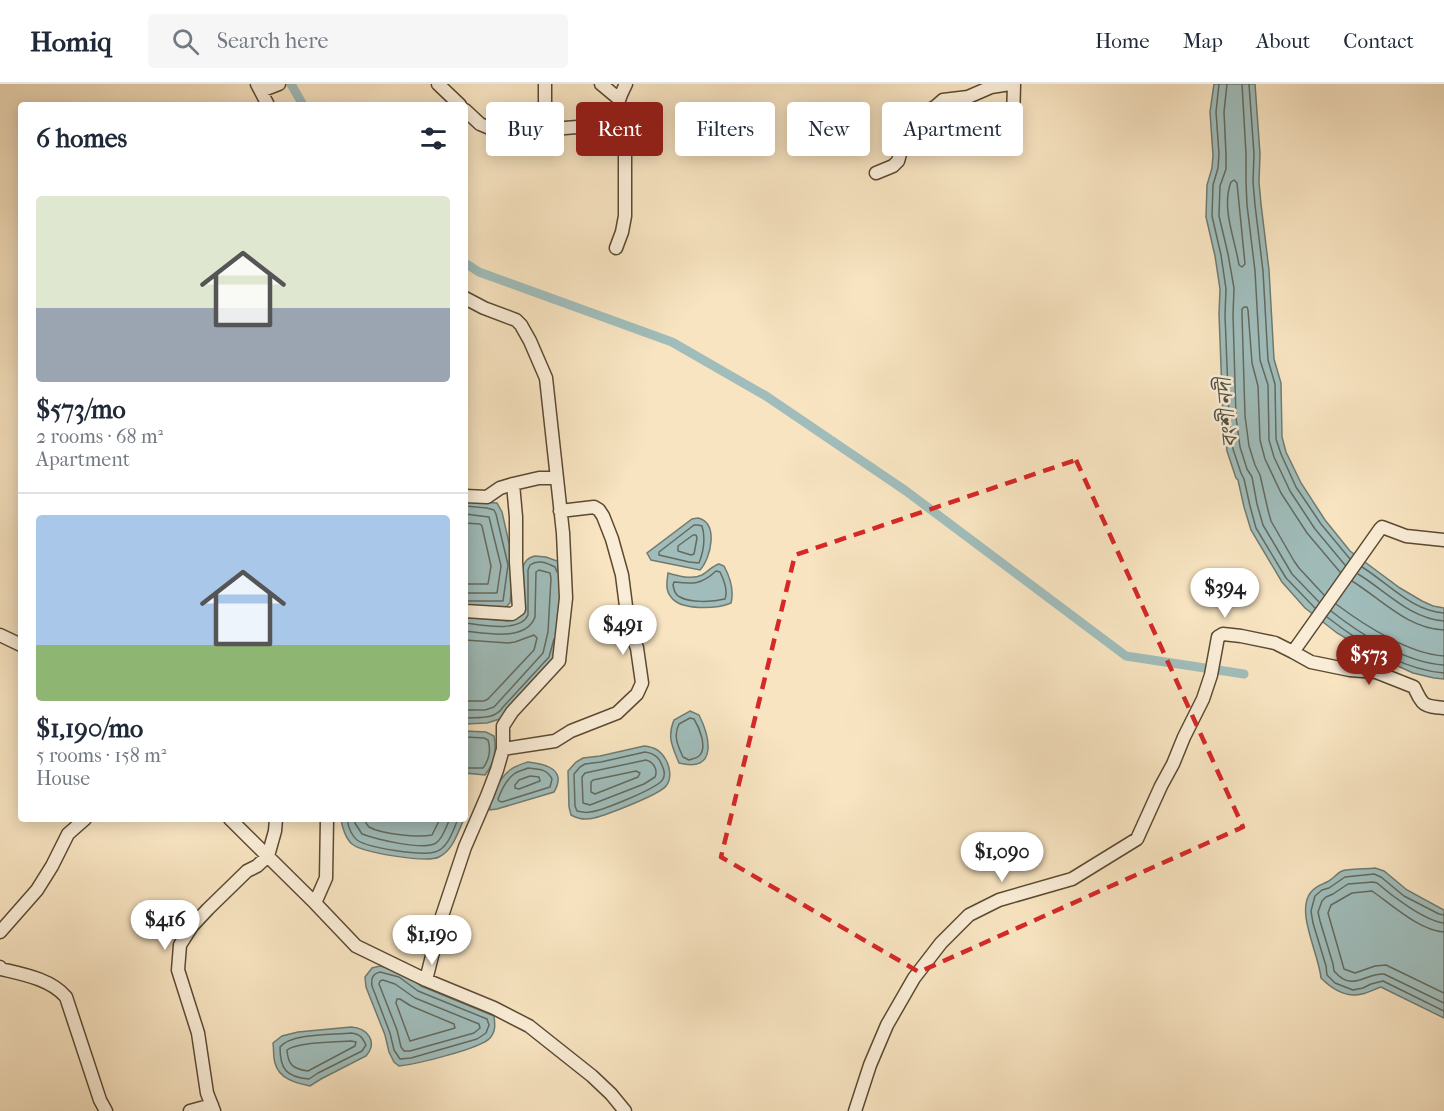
<!DOCTYPE html>
<meta charset="utf-8">
<style>
:root{--surface:#fff;--page:#f6f6f7;--text:#1f2937;--muted:#747a83;--line:#e0e1e3;--accent:#8f2418}
body{margin:0;font-family:"IM FELL French Canon","Noto Serif Bengali",serif;background:var(--page);color:var(--text);height:100vh;display:flex;flex-direction:column;font-size:22px;white-space:nowrap}
*{box-sizing:border-box;margin:0}
p{font-size:20px;color:var(--muted)}
.icon{flex:none;width:33px;height:33px;fill:none;stroke:currentColor;stroke-width:2;stroke-linecap:round;stroke-linejoin:round}
.map{position:relative;flex:1;overflow:hidden}
.sheet{position:absolute;left:18px;top:18px;width:450px;height:720px;display:flex;flex-direction:column;background:var(--surface);border-radius:6px;box-shadow:0 3px 15px #0003}
.sheet>*{flex:none}
.guide{position:absolute;left:486px;top:18px;width:570px;height:54px;display:flex;gap:12px}
.price{position:absolute;translate:-50% -51px;padding:0 14px;border-radius:21px;background:#fff;color:#222;font-size:20px;line-height:39px;filter:drop-shadow(0 2px 3px #0008)}
.price::after{content:'';position:absolute;left:50%;top:36px;width:18px;height:14px;margin-left:-9px;background:inherit;clip-path:polygon(0 0,100% 0,50% 100%)}
.price.on{background:var(--accent);color:#fff}
ul{padding:0;list-style:none}
li{display:grid;align-content:center;gap:12px;height:318px;padding:0 18px}
li+li{border-top:2px solid var(--line)}
li span{display:grid;place-items:center;height:186px;border-radius:6px;color:#555}
li>.icon{margin-inline-start:auto}
span .icon{width:108px;height:108px;fill:#fffc;stroke-width:1}
li b{font-size:26px}
h2{display:flex;justify-content:space-between;align-items:center;height:72px;padding:0 18px;font-size:26px}
.chip{padding:0 21px;border-radius:6px;background:var(--surface);box-shadow:0 3px 15px #0003;font-size:21px;line-height:54px}
.chip.on{background:var(--accent);color:#fff}
header{display:flex;align-items:center;gap:36px;box-sizing:border-box;height:84px;padding:0 30px;background:var(--surface);border-bottom:2px solid var(--line)}
header strong{font-size:28px}
nav{display:flex;gap:33px;margin-inline-start:auto;font-size:21px}
.search{width:420px;height:54px;background:var(--page);display:flex;align-items:center;gap:15px;box-sizing:border-box;padding:0 21px;border-radius:6px;color:var(--muted);font-size:22px}
.map>svg:first-child{display:block}
</style>
<header>
<strong>Homiq</strong>
<div class="search"><svg class="icon" aria-label="search" viewBox="0 0 24 24"><circle cx="10" cy="10" r="6"/><path d="M15 15l6 6"/></svg>Search here</div>
<nav><a>Home</a><a>Map</a><a>About</a><a>Contact</a></nav>
</header>
<div class="map">
<svg width="1444" height="1027" viewBox="0 0 1444 1027">
<rect width="100%" height="100%" fill="#f8e4c1"/>
<filter id="stains"><feTurbulence type="fractalNoise" baseFrequency=".00333" numOctaves="4"/><feColorMatrix values="0 0 0 0 .2 0 0 0 0 .09 0 0 0 0 .02 0 0 0 .5 -.17"/></filter>
<radialGradient id="worn" r=".72"><stop offset=".6" stop-color="#630" stop-opacity="0"/><stop offset="1" stop-color="#630" stop-opacity=".3"/></radialGradient>
<path fill="#a0bdbb" stroke="#707b71" stroke-width="1.5" d="M 1214,0 L 1255,0 L 1260,70 L 1259,98 L 1261,120 L 1269,186 L 1274,275 L 1281,299 L 1282,353 L 1286,368 L 1301,399 L 1325,436 L 1350,467 L 1400,504 L 1422,517 L 1433,522 L 1444,524 L 1444,595 L 1434,594 L 1413,589 L 1376,572 L 1337,549 L 1305,524 L 1282,498 L 1251,446 L 1244,423 L 1238,396 L 1236,394 L 1227,367 L 1223,334 L 1219,230 L 1220,205 L 1215,172 L 1206,133 L 1207,101 L 1212,84 L 1213,71 L 1210,28 Z
M 465,417 L 497,419 L 502,428 L 514,481 L 510,519 L 506,523 L 465,523 Z
M 698,434 C 719,439 711,474 700,486 L 651,476 L 647,469 L 692,435 Z
M 535,472 L 546,473 L 560,478 L 565,492 L 555,576 L 503,634 L 487,639 L 465,640 L 465,533 L 508,537 L 521,532 L 522,485 C 525,477 527,474 535,472 Z
M 719,480 L 724,482 C 730,493 734,507 731,519 C 717,525 681,527 671,513 C 665,506 667,497 668,489 C 678,492 692,496 702,491 C 709,487 712,482 719,480 Z
M 690,627 L 699,631 C 710,653 718,689 679,679 C 672,662 667,653 674,636 Z
M 465,647 L 486,648 L 494,652 C 497,667 495,679 485,691 L 465,689 Z
M 644,662 C 655,663 661,667 666,676 C 670,683 672,695 666,702 C 659,711 606,731 594,734 C 586,736 578,735 571,731 L 569,723 L 568,687 L 576,678 L 583,674 L 600,672 Z
M 528,678 C 547,680 567,686 554,708 L 497,725 L 490,726 C 488,713 500,694 510,686 C 515,682 522,680 528,678 Z
M 341,735 L 464,735 C 458,748 453,766 439,773 C 427,779 363,769 352,760 C 346,755 342,743 341,735 Z
M 1375,784 L 1384,787 L 1407,806 L 1444,826 L 1444,934 L 1381,903 C 1375,905 1368,909 1362,910 C 1346,914 1332,905 1321,894 C 1319,870 1295,827 1311,808 C 1316,802 1321,801 1327,798 C 1333,795 1337,789 1342,787 C 1346,785 1368,785 1375,784 Z
M 380,882 L 402,888 L 421,902 L 494,932 C 495,940 496,947 490,954 C 480,965 416,980 399,982 L 394,978 L 389,968 L 385,951 L 366,903 L 365,893 L 372,884 Z
M 351,943 C 368,944 378,958 366,972 L 321,995 L 310,1002 C 296,999 279,995 275,979 C 273,973 274,966 273,959 L 282,952 L 298,948 Z"/>
<g fill="none" stroke-linecap="round" stroke-linejoin="round">
<path stroke="#646a5e" stroke-width="1.5" d="M 1219,0 L 1216,28 L 1219,70 L 1218,84 L 1213,101 L 1212,132 L 1221,171 L 1226,205 L 1225,231 L 1229,333 L 1233,365 L 1241,389 L 1244,395 L 1250,422 L 1256,444 L 1286,494 L 1315,524
M 1227,0 L 1224,28 L 1226,70 L 1226,85 L 1220,102 L 1219,132 L 1228,170 L 1234,204 L 1233,231 L 1236,333 L 1240,363 L 1247,385 L 1252,393 L 1257,420 L 1263,441 L 1292,490 L 1319,518
M 1242,0 L 1246,70 L 1246,98 L 1247,121 L 1255,187 L 1260,276 L 1268,301 L 1269,356 L 1274,373 L 1290,407 L 1315,445 L 1345,481
M 1249,0 L 1254,70 L 1253,98 L 1255,121 L 1263,187 L 1268,276 L 1275,300 L 1276,355 L 1281,370 L 1296,403 L 1321,440 L 1350,475
M 1234,96 L 1237,99 L 1245,180 L 1242,183 L 1239,181 C 1235,155 1221,124 1231,98 Z
M 465,422 L 487,424 L 494,426 L 496,430 L 508,481 L 503,517 L 465,517
M 465,430 L 489,433 L 501,482 L 497,509 L 465,509
M 465,439 L 480,440 L 482,442 L 491,482 L 488,500 L 465,500
M 694,441 L 698,441 L 702,442 C 706,455 704,466 699,479 L 689,478 L 659,471 L 659,468 Z
M 693,451 L 696,451 L 697,454 L 694,470 L 691,471 L 678,467 L 678,462 Z
M 1362,483 C 1388,499 1412,527 1444,529
M 716,487 L 720,488 C 724,496 728,507 725,515 C 713,518 690,519 680,513 C 675,511 674,506 673,501 L 674,498 C 693,500 701,501 716,487 Z
M 1358,490 C 1385,506 1410,535 1444,537
M 1352,497 C 1381,515 1408,545 1444,546
M 1324,511 L 1299,484 L 1294,477 L 1271,437 L 1268,426 L 1260,391 L 1255,381 L 1249,362 L 1245,332 L 1242,231 L 1242,225 L 1244,223 L 1247,223 L 1248,226 L 1252,279 L 1258,302 L 1260,356 L 1265,375 L 1281,409 L 1307,449 L 1340,488
M 1336,520 C 1364,541 1409,570 1444,572
M 1331,527 C 1360,550 1406,579 1444,581
M 1327,533 C 1359,558 1403,586 1444,589
M 465,539 C 481,541 520,549 528,531 L 528,486 L 530,481 C 538,475 547,479 555,483 L 557,488
M 465,547 C 485,549 526,558 535,533 L 536,488 L 539,486 L 550,489 L 551,494 L 548,548 L 543,569 L 494,623 L 485,626 L 465,626
M 465,556 L 508,559 L 515,558 L 534,551 L 537,554 L 534,566 L 488,615 L 484,617 L 465,617
M 465,634 C 479,633 495,636 503,623 L 549,573 L 554,555
M 690,634 L 694,635 C 699,643 708,664 699,672 C 697,674 692,675 689,676 L 683,673 C 678,662 673,652 679,640 Z
M 465,653 L 484,654 L 488,656 C 491,666 489,676 483,684 L 465,684
M 645,668 C 652,669 657,671 660,677 C 663,683 666,689 663,695 C 659,704 601,727 590,728 C 586,729 581,728 577,727 L 575,722 L 574,690 L 580,683 L 585,680 L 601,678 Z
M 646,676 C 654,678 658,686 655,693 L 644,700 L 590,721 L 583,719 L 582,693 L 585,689 Z
M 528,684 C 539,685 547,685 552,695 L 550,703 L 502,718 L 499,717 L 498,715 C 501,707 507,695 514,690 C 518,687 524,686 528,684 Z
M 636,687 L 640,689 L 638,693 L 595,710 L 591,708 L 591,698 L 593,696 Z
M 530,692 L 539,693 L 540,697 L 519,705 L 515,704 L 515,701 L 519,696 Z
M 347,735 C 348,741 351,751 357,756 C 368,764 421,772 435,768 C 448,765 453,746 458,735
M 355,735 L 355,739 L 362,750 C 376,755 423,767 436,759 C 443,755 446,742 450,735
M 364,735 C 366,739 366,740 369,743 C 381,750 419,754 432,751 L 440,735
M 1444,831 L 1439,830 L 1404,812 L 1381,793 L 1374,790 L 1345,793 L 1329,804 L 1322,806 L 1315,812 L 1311,827 L 1313,839 L 1326,882 L 1327,891 L 1335,899 L 1353,906 L 1363,904 L 1371,900 L 1383,897 L 1444,927
M 1444,839 C 1425,837 1392,812 1377,799 L 1373,798 L 1348,800 L 1333,810 L 1326,813 L 1322,817 L 1318,828 L 1320,837 L 1333,880 L 1334,887 C 1353,909 1364,889 1384,890 L 1444,919
M 1444,848 C 1420,847 1391,820 1372,807 L 1352,809 L 1331,821 L 1328,829 L 1344,885 L 1355,889 L 1375,882 L 1386,881 L 1444,909
M 380,888 L 399,893 L 418,907 L 487,935 L 489,941 L 486,949 L 477,955 L 411,974 L 400,975 L 394,966 L 390,949 L 372,902 C 371,895 372,890 380,888 Z
M 383,896 L 395,900 L 415,914 L 479,940 L 480,944 L 474,949 L 410,967 L 404,967 L 401,963 L 397,946 L 379,900 L 380,897 Z
M 397,915 L 400,915 L 411,922 L 454,940 L 455,944 L 410,957 L 396,919 Z
M 351,949 C 360,950 362,953 366,961 L 362,967 L 318,989 L 309,995 C 286,993 280,985 280,963 C 291,949 333,951 351,949 Z
M 351,957 L 356,958 L 355,962 L 308,987 C 293,985 288,981 287,966 C 298,958 336,958 351,957 Z"/>
<path stroke="#a0bdbb" stroke-width="9" d="M 291,0 L 303,21
M 465,179 L 479,188 L 672,258 L 766,312 L 906,407 L 1126,572 L 1244,590"/>
<defs>
<path id="minor" d="M 257,0 L 268,21
M 438,0 L 460,21
M 601,0 L 619,15
M 261,7 L 279,0
M 465,26 L 480,40 L 509,52 L 522,62 L 530,63 L 545,57 L 549,52 L 542,34 L 545,22 L 545,0
M 1013,37 L 1014,0
M 547,46 C 566,44 615,35 625,56 L 625,132 L 622,148 L 616,164
M 612,46 C 614,30 618,15 626,0
M 876,89 L 893,82 L 898,77 L 910,35 L 935,23 L 943,16 L 968,13 L 991,3 L 1010,0
M 465,412 L 487,413 L 500,404 L 513,400 L 539,394 L 556,394
M 465,527 L 512,530 L 519,525 L 516,478 L 516,433 L 513,400
M 0,551 L 21,561
M 1293,568 L 1311,578 L 1350,586 L 1376,588 L 1414,603 C 1423,622 1423,622 1444,624
M 503,665 L 555,657 L 571,647 L 617,629 L 637,610 L 642,599 L 637,564 L 632,551 L 627,530 L 622,491 L 612,455 L 603,432 L 599,426 L 594,423 L 560,427
M 230,735 L 315,819 L 356,862 L 426,896 L 494,924 L 529,942 L 592,992 L 611,1010 L 625,1027
M 315,819 L 326,794 L 327,735
M 0,848 L 37,806 L 52,782 L 68,750 L 85,735
M 0,883 L 1,885 C 22,890 51,895 66,913 L 100,1016 L 106,1027
M 426,896 L 442,832 L 465,763 L 487,712 L 497,686 L 503,665 L 503,642 L 512,628 L 559,577 L 566,514 L 563,449 L 546,294 L 530,257 L 521,241 L 516,236 L 484,224 L 465,214
M 190,1027 L 212,1021
M 214,1027 L 207,1009 L 198,949 L 178,886 L 180,861 L 192,842 L 208,825 L 247,787 L 257,782 L 268,772 L 275,747 L 276,735
M 855,1027 L 870,981 L 887,941 L 914,894 L 941,859 L 969,831 L 999,816 L 1072,795 L 1137,755 L 1161,702 L 1173,680 L 1184,653 L 1203,615 L 1211,591 L 1218,553 L 1223,550 L 1241,552 L 1275,559 L 1293,568 L 1380,445 L 1382,443 L 1406,452 L 1444,456"/>
</defs>
<use href="#minor" stroke="#5b4a32" stroke-width="15"/>
<use href="#minor" stroke="#faedd7" stroke-width="12"/>
</g>
<path fill="none" stroke="#d62828" stroke-width="4.5" stroke-dasharray="12 8" stroke-linejoin="round" d="M 1076,376 L 1243,743 L 919,888 L 721,773 L 795,471 Z"/>
<g text-anchor="middle" stroke-width="5" stroke-linejoin="round" paint-order="stroke">
<g font-size="22" font-style="italic" fill="#515143" stroke="#faedd7">
<text transform="translate(1226 329) rotate(-96)" y="8">বংশী নদী</text>
</g>
</g>
<rect width="100%" height="100%" filter="url(#stains)"/>
<rect width="100%" height="100%" fill="url(#worn)"/>
</svg>
<b class="price" style="left:1225px;top:535px">$394</b>
<b class="price" style="left:623px;top:572px">$491</b>
<b class="price on" style="left:1369px;top:602px">$573</b>
<b class="price" style="left:1002px;top:799px">$1,090</b>
<b class="price" style="left:165px;top:867px">$416</b>
<b class="price" style="left:432px;top:882px">$1,190</b>
<div class="guide">
<a class="chip">Buy</a>
<a class="chip on">Rent</a>
<a class="chip">Filters</a>
<a class="chip">New</a>
<a class="chip">Apartment</a>
</div>
<section class="sheet">
<h2>6 homes<svg class="icon" aria-label="filters" viewBox="0 0 24 24"><path d="M4 7h16M4 17h16"/><circle cx="9" cy="7" r="2"/><circle cx="15" cy="17" r="2"/></svg></h2>
<ul>
<li><span style="background:linear-gradient(#dfe7d0 60%,#9aa5b1 0)"><svg class="icon" aria-label="home" viewBox="0 0 24 24"><path d="M3 11l9-7 9 7M6 9v11h12V9"/></svg></span><div><b>$573/mo</b><p>2 rooms · 68 m²</p><p>Apartment</p></div></li>
<li><span style="background:linear-gradient(#a9c7e8 70%,#8fb573 0)"><svg class="icon" aria-label="home" viewBox="0 0 24 24"><path d="M3 11l9-7 9 7M6 9v11h12V9"/></svg></span><div><b>$1,190/mo</b><p>5 rooms · 158 m²</p><p>House</p></div></li>
</ul>
</section>
</div>
